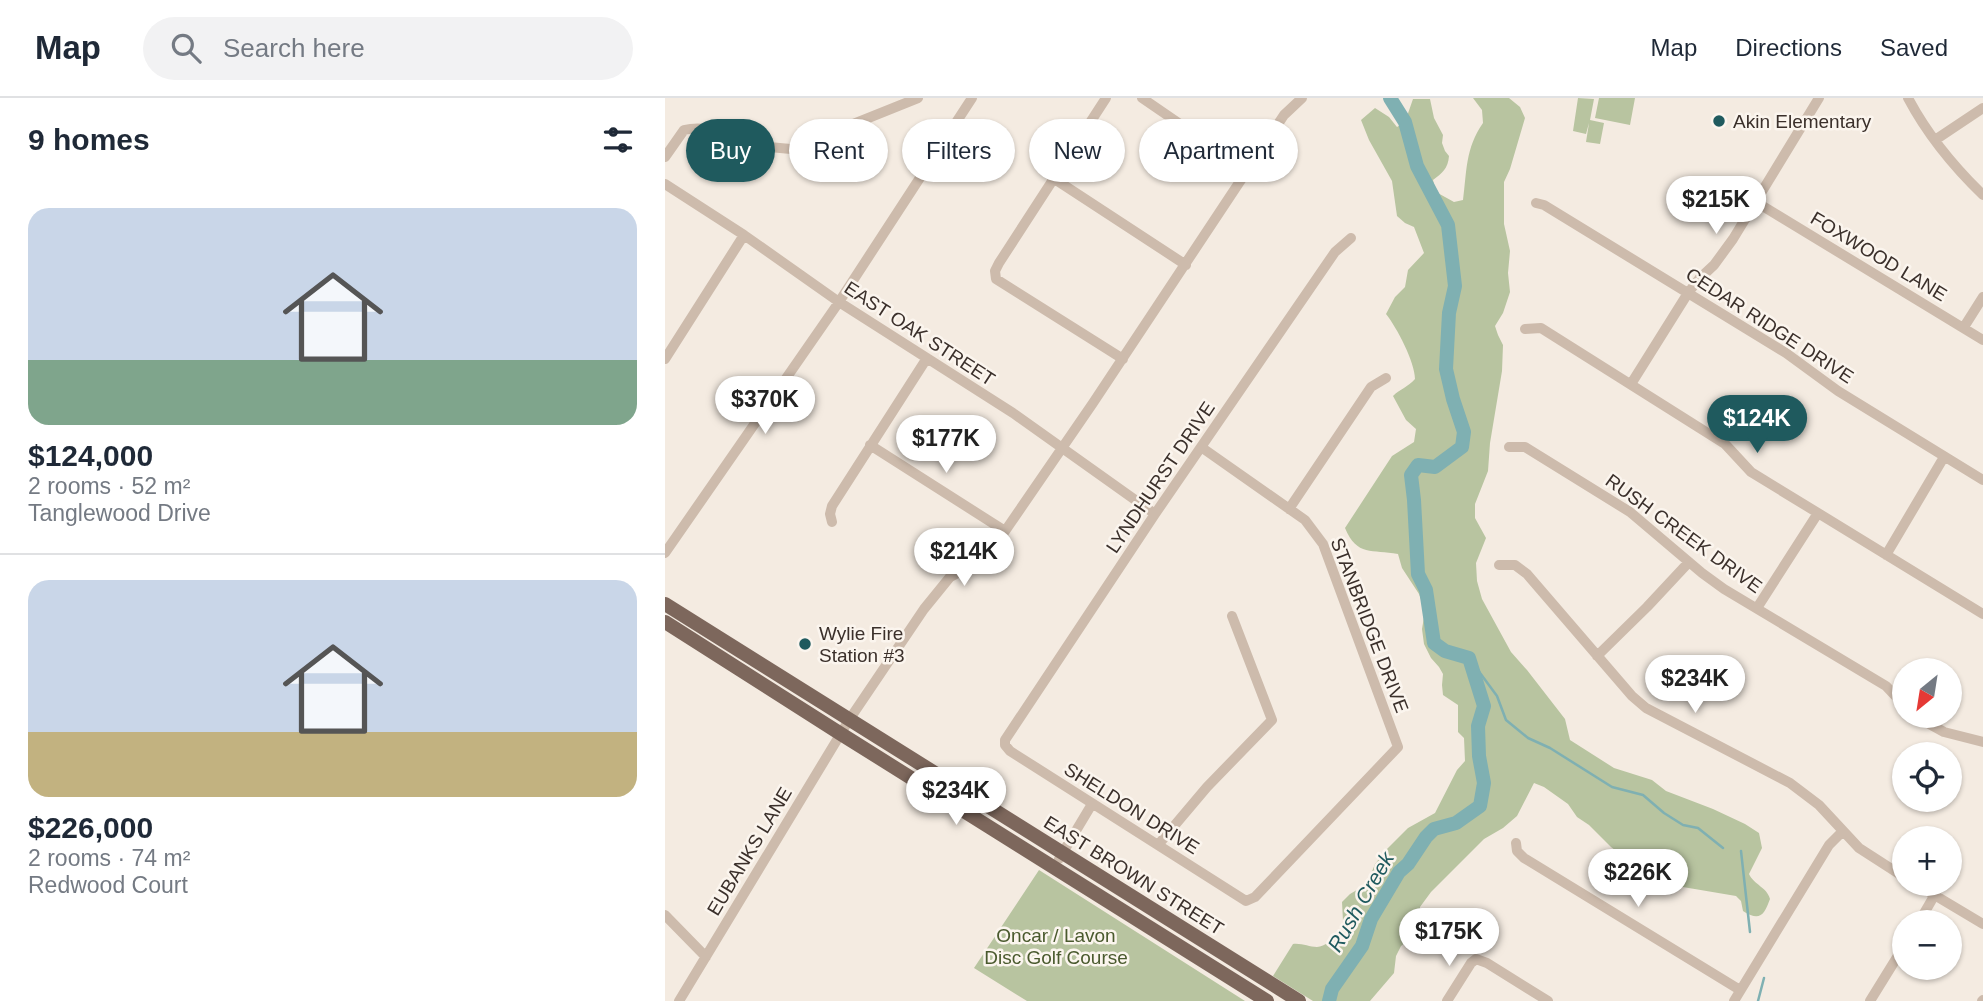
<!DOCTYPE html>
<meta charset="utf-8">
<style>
:root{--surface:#fff;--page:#f2f2f3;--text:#1f2937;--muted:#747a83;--line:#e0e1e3;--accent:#1f5a5e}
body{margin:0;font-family:Arial,sans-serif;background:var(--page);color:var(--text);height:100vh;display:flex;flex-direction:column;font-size:26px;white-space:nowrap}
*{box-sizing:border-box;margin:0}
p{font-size:23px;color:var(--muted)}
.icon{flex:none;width:38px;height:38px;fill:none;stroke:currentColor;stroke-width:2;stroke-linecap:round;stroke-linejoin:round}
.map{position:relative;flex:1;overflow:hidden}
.sheet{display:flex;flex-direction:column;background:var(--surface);width:665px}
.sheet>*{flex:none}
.top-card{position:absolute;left:21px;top:21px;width:665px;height:63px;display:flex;gap:14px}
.needle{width:46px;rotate:210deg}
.tools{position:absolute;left:1227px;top:560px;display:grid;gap:14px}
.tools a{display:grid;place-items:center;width:70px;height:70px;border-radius:50%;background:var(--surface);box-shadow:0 2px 5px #0004;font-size:35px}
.price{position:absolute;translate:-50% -60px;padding:0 16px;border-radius:24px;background:#fff;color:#222;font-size:23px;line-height:46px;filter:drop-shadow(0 2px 4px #0008)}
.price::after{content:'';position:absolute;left:50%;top:42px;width:21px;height:16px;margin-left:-10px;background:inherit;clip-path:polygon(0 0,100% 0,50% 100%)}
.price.active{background:var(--accent);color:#fff}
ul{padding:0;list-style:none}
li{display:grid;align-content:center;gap:14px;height:371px;padding:0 28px}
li+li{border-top:2px solid var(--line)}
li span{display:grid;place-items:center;height:217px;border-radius:21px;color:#555}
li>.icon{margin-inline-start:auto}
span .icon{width:126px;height:126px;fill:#fffc;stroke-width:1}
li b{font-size:30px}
h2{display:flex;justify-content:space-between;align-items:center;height:84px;padding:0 28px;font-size:30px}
.tag{padding:0 24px;border-radius:32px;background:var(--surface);box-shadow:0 2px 5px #0004;font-size:24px;line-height:63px}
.tag.active{background:var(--accent);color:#fff}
header{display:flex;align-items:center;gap:42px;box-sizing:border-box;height:98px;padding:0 35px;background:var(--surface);border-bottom:2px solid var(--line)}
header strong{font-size:33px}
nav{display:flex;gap:38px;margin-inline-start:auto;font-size:24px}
.search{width:490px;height:63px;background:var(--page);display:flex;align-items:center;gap:18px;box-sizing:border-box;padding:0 24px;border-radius:38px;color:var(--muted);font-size:26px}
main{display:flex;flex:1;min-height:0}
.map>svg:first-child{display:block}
</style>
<header>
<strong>Map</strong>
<div class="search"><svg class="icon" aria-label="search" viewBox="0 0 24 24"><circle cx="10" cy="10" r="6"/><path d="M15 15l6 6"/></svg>Search here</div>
<nav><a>Map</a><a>Directions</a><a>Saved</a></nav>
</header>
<main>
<section class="sheet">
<h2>9 homes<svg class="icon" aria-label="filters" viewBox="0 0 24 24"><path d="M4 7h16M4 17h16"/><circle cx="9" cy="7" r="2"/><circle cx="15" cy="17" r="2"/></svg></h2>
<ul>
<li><span style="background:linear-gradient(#c9d6e8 70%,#7fa58c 0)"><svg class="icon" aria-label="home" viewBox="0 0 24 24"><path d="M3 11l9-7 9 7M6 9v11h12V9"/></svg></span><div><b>$124,000</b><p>2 rooms · 52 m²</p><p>Tanglewood Drive</p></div></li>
<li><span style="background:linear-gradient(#c9d6e8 70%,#c2b280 0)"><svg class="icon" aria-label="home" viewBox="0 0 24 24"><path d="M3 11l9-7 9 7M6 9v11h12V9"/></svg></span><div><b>$226,000</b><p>2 rooms · 74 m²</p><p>Redwood Court</p></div></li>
</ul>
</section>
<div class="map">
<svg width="1318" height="903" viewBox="0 0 1318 903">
<rect width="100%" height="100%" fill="#f4ebe1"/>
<path fill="#b8c4a0" d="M 808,0 L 844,0 L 855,9 L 860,20 L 845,71 L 839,84 L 839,126 L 845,153 L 843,175 L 845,194 L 838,215 L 830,228 L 833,237 L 838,247 L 837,273 L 825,345 L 823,373 L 810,406 L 810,420 L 821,440 L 811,465 L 812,483 L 817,501 L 846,554 L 862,572 L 900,621 L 905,642 L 949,670 L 987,682 L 1001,693 L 1048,711 L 1080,726 L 1094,735 L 1097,750 L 1084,776 C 1089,787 1102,789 1105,801 C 1099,817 1095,824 1078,813 L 1076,803 L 1071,798 L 1006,787 L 983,775 L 964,763 L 946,749 L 924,727 L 912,719 L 903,706 L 879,689 L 869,685 L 852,718 L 838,730 L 819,741 L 766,794 L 755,809 L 755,821 L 744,842 L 736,848 L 731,858 L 729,875 L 705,903 L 648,903 L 608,878 L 628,846 C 637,845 644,849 652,849 C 660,848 668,842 674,837 L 678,823 L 677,804 L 685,796 L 702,786 L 710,766 L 721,752 L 743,730 L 770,715 L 792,672 L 800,663 L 799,640 L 793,634 L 793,607 L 778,597 L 777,587 L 778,576 L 774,569 L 766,560 L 759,546 L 757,531 L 760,513 L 754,496 L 737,470 L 733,456 C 707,451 692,459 680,430 L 727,358 L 749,344 L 751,331 L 741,322 L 728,298 C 735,291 743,289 750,281 C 750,264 732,230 721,216 L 730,199 L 740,189 L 743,172 L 759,155 L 749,129 L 740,125 L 732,118 L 727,83 L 704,42 L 696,22 L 710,10 L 724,19 L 732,29 L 740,24 L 748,1 L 765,1 L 769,20 L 778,37 L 777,45 L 780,53 L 784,58 C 783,71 777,75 768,82 L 771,94 L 789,104 L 798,102 C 802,73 800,51 818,25 L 817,12 Z
M 913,0 L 929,1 L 925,22 L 939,25 L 935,46 L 921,44 L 924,25 L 921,36 L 908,33 Z
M 934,0 L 970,0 L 965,27 L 930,20 Z
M 374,772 L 580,903 L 362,903 L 309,870 Z"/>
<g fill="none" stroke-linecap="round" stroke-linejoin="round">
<path stroke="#7fb0b2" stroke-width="2.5" d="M 804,560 L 832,598 L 841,622 L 863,640 L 885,650 L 947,689 L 978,697 L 999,715 L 1018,727 L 1033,730 L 1058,750
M 1076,753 L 1085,834
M 1093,903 L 1099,880"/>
<path stroke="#7fb0b2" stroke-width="14" d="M 664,903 L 667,891 L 697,848 L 706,821 L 734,774 L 743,766 L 761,739 L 769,731 L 791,725 L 815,708 L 819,685 L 814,658 L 813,628 L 819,608 L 804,560 L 780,553 L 769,545 L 761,492 L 753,476 L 749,402 L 746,377 L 753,367 L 770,369 L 797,349 L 799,334 L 788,301 L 781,271 L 784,215 L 790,188 L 783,127 L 752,68 L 740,24 L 725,0"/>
<path stroke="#cdbbac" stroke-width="10" d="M 441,0 L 334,165 L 330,173 L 331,181 L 458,261
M 477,0 L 582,72
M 1243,0 C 1262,36 1289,69 1318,97
M 1270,42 L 1318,10
M 0,59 L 19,32 C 43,26 65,38 88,45 C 100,49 113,50 126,51 L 253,0
M 388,80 L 521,167
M 0,86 L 79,137 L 174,204 L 348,315 L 490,416
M 1091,104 L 1318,242
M 871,105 L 879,107 L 1121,255 L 1173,293 L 1318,382
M 1299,229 L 1318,199
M 860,231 L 876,230 L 1060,346 L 1086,374 L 1318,516
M 0,261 L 79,137
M 966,286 L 1023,195 L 1034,181 L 1049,167 L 1068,141 L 1154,0
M 205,347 L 340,433
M 536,349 L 640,422 L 658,446 L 733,649 L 590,799 L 581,803 L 345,653 L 340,647 L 340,642 L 490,416 L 670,154 L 686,140
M 844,349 L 860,349 L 965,414 L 1037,475 L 1059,491 L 1221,588 L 1239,607
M 624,411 L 706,289 L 721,280
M 167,424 L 165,416 L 167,408 L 262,260
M 0,455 L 174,204 L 307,0
M 1221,457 L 1279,359
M 834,467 L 850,467 L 862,476 L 967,598 L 981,610 L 1125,685 L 1154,707 L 1194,750 L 1239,779
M 1092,510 L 1153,415
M 932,558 L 982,509 L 1024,464
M 1250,618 L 1279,634 L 1318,644
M 851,745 L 852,753 L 859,760 L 1075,892
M 493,747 L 542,689 L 607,622 L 567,518
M 394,761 L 427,706
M 1284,768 L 1285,768
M 1251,786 L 1318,826
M 0,817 L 41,859
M 1254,824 L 1276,786
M 14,903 L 184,622 L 259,511 L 285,479 L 316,463 L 325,455 L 428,305 L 619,17 L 637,0
M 782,903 L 806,865 L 811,861 L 822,865 L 883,903
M 1069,903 L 1164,747 L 1178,733
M 1205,903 L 1239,848
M 1317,903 L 1318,902"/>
<path stroke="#7d675c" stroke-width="14" d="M 0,506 L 634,903
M 0,524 L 176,636 L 602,903"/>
</g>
<g fill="#1f5a5e" stroke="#fbf5ee" stroke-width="2.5">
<circle cx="1054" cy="23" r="7"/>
<circle cx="140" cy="546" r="7"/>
</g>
<g text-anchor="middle" stroke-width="5" stroke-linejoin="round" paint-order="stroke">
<g font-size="19" fill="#3b302b" stroke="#fbf5ee" text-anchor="start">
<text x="1068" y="30">Akin Elementary</text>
<text x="154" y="542">Wylie Fire<tspan x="154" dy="22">Station #3</tspan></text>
</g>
<g font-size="19" fill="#3b302b" stroke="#fbf5ee">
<text transform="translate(1214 158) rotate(31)" y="7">FOXWOOD LANE</text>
<text transform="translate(1105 227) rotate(33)" y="7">CEDAR RIDGE DRIVE</text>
<text transform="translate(255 235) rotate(33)" y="7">EAST OAK STREET</text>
<text transform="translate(495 379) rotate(-56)" y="7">LYNDHURST DRIVE</text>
<text transform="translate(1019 435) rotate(36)" y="7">RUSH CREEK DRIVE</text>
<text transform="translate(705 527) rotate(69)" y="7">STANBRIDGE DRIVE</text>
<text transform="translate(467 710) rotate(32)" y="7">SHELDON DRIVE</text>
<text transform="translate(84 753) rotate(-59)" y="7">EUBANKS LANE</text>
<text transform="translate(469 777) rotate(32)" y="7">EAST BROWN STREET</text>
</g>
<g font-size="19" fill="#4a5a2e" stroke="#fbf5ee">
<text x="391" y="844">Oncar / Lavon<tspan x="391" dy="22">Disc Golf Course</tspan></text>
</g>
<g font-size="21" font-style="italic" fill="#1f5a5e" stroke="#fbf5ee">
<text transform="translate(696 804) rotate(-60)" y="7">Rush Creek</text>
</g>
</g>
</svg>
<div class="tools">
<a><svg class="needle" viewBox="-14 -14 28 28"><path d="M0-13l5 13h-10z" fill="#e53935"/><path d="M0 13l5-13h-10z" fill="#747a83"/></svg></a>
<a><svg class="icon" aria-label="locate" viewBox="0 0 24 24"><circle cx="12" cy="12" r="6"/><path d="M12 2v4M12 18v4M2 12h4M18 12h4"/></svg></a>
<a>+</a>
<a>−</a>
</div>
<b class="price" style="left:1051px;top:138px">$215K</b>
<b class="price" style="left:100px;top:338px">$370K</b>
<b class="price active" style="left:1092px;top:357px">$124K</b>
<b class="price" style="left:281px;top:377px">$177K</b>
<b class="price" style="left:299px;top:490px">$214K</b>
<b class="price" style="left:1030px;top:617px">$234K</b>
<b class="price" style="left:291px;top:729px">$234K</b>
<b class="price" style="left:973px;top:811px">$226K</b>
<b class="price" style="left:784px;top:870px">$175K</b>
<div class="top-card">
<a class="tag active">Buy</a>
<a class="tag">Rent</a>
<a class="tag">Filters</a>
<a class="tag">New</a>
<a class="tag">Apartment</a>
</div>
</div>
</main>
